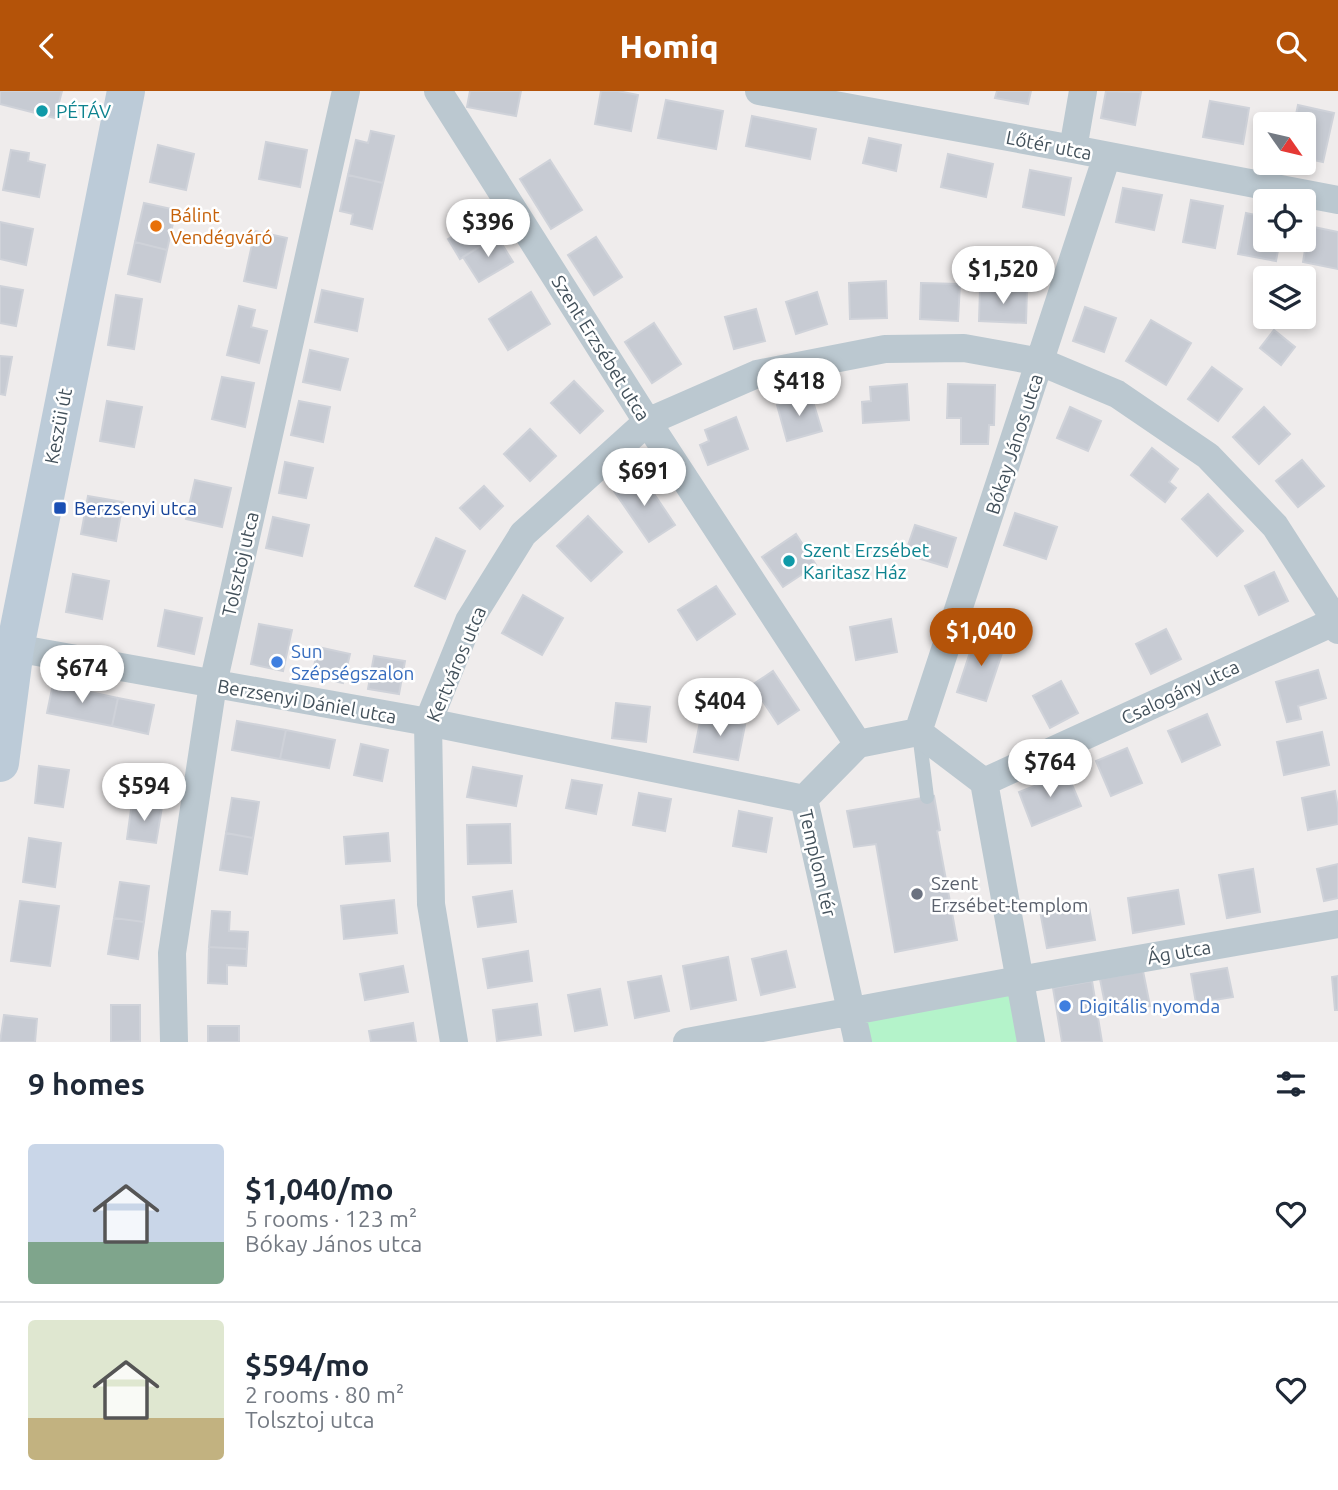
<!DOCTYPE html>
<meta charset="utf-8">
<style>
:root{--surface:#fff;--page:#f2f2f3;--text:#1f2937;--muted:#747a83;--line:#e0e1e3;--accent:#b45309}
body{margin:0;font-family:Ubuntu,sans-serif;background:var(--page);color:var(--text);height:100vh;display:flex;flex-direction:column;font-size:26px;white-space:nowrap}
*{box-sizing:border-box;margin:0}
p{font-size:23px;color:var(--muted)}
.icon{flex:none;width:38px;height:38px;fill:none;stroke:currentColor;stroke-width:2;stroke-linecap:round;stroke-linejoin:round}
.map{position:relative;height:951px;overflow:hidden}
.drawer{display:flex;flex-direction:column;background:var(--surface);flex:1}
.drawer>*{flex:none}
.needle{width:46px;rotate:124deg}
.tools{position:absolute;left:1253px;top:21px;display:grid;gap:14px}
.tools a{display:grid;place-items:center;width:63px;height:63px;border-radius:7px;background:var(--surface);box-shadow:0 4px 10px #0003;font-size:35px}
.price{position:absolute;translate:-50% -60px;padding:0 16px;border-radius:24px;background:#fff;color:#222;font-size:23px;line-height:46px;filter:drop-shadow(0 2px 4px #0008)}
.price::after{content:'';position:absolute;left:50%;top:42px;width:21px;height:16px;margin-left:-10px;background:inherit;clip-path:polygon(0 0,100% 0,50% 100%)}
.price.selected{background:var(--accent);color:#fff}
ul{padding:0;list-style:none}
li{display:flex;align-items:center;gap:21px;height:175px;padding:0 28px}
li+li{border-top:2px solid var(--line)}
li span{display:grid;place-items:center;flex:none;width:196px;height:140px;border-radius:7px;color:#555}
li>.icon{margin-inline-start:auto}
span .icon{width:84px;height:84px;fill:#fffc;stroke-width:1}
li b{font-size:30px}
h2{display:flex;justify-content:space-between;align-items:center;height:84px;padding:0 28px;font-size:30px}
header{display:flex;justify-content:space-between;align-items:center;height:91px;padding:0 28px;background:var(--accent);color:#fff;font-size:32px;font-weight:800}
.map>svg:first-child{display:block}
</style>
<header><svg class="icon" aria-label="back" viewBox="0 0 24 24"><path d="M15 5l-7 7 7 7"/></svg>Homiq<svg class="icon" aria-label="search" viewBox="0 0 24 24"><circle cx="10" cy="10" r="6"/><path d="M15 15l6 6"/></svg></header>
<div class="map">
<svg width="1338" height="951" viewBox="0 0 1338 951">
<rect width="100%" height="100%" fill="#efecec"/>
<path fill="#b4f3ca" d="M 1019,889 L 1031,951 L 858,951 L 852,921 Z"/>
<path fill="#c7cbd3" stroke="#cfd2d9" stroke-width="2" d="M 0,0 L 62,0 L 55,27 L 0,13 Z
M 470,0 L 521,0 L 516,25 L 467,16 Z
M 601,0 L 618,0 L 638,4 L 631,40 L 595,33 Z
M 997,0 L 1031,0 L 1028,13 L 995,7 Z
M 1106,0 L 1141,1 L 1135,34 L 1101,27 Z
M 666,9 L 723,20 L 716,58 L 658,47 Z
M 1210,10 L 1249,17 L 1243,53 L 1203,46 Z
M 1298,14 L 1334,22 L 1323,71 L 1304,67 L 1304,33 L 1294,33 Z
M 752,25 L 816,38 L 810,68 L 746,55 Z
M 371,40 L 394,45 L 383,92 L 348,84 L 356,49 L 368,52 Z
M 869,47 L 901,54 L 896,80 L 863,72 Z
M 266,51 L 307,59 L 300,96 L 259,88 Z
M 158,54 L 194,63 L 186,99 L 150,91 Z
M 11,59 L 29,62 L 28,70 L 45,74 L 39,106 L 3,99 Z
M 948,63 L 993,73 L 986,106 L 941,96 Z
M 550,69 L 582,119 L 551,138 L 520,88 Z
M 1030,79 L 1071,87 L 1064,124 L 1023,116 Z
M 348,84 L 383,92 L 372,138 L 351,133 L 353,123 L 340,120 Z
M 1123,97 L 1162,104 L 1154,139 L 1116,131 Z
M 1191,109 L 1223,115 L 1215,157 L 1183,151 Z
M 144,112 L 176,119 L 167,159 L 135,151 Z
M 1246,122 L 1265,126 L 1265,149 L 1280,149 L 1276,170 L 1238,163 Z
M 485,126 L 497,145 L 460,168 L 448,148 Z
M 0,131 L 33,138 L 26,174 L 0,168 Z
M 1309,135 L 1338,141 L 1338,178 L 1303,171 Z
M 255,140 L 287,147 L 276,197 L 244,190 Z
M 497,145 L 513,171 L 479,191 L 463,166 Z
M 596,146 L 622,186 L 594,204 L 568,164 Z
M 135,151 L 167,159 L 160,191 L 128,183 Z
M 886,190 L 887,227 L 850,228 L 849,192 Z
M 921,192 L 960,193 L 958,230 L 920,228 Z
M 0,195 L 23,199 L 16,235 L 0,232 Z
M 980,198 L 1027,199 L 1026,232 L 979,230 Z
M 322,199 L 363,208 L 357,240 L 315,231 Z
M 531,201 L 550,233 L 508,259 L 489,228 Z
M 817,201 L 827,233 L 796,243 L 786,211 Z
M 116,204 L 142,208 L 134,258 L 108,254 Z
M 239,215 L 255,219 L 251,236 L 267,240 L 259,272 L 227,264 Z
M 1085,216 L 1116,227 L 1104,261 L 1073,250 Z
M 756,218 L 765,250 L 734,258 L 725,226 Z
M 1151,229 L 1191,252 L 1166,294 L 1126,270 Z
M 654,232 L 681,273 L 652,292 L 625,251 Z
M 1274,239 L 1295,256 L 1281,274 L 1260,257 Z
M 310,259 L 348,268 L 340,299 L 303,291 Z
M 0,265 L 12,266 L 5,304 L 0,303 Z
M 1212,276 L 1242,298 L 1218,330 L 1188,308 Z
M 222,286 L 254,292 L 245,336 L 212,328 Z
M 574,290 L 603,320 L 580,342 L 551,312 Z
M 907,293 L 909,329 L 863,332 L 862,311 L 871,310 L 870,296 Z
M 948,293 L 995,294 L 994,334 L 989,334 L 988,353 L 961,353 L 961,327 L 947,327 Z
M 811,304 L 822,340 L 787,350 L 777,314 Z
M 107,310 L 142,316 L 134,356 L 100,350 Z
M 299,310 L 330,316 L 323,351 L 291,344 Z
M 1070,316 L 1101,330 L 1088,360 L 1057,347 Z
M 1264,316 L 1290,343 L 1259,373 L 1233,346 Z
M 736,326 L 748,358 L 708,374 L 700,354 L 709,350 L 705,339 Z
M 530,338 L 556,365 L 530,390 L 504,363 Z
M 1152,357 L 1178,378 L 1169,391 L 1176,397 L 1165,411 L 1131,384 Z
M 1302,369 L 1324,395 L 1298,416 L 1276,390 Z
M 285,371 L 313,377 L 306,407 L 279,402 Z
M 640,382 L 675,434 L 649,451 L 614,400 Z
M 195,389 L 231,397 L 222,436 L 186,428 Z
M 484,395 L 503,415 L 480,438 L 460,417 Z
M 1208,403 L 1243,440 L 1217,465 L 1182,428 Z
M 88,405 L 123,411 L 116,450 L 81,443 Z
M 1015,422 L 1057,436 L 1046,468 L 1004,454 Z
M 588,425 L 622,461 L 591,490 L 557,455 Z
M 273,426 L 309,434 L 302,465 L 266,457 Z
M 915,434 L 956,447 L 947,476 L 905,463 Z
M 796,443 L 816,474 L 783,496 L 762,466 Z
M 436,447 L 465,460 L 445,508 L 415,495 Z
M 1274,481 L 1288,510 L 1259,524 L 1245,495 Z
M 73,483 L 109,490 L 102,528 L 66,521 Z
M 716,495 L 735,523 L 697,549 L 678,519 Z
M 523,504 L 563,527 L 542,564 L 502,542 Z
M 165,519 L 202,527 L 194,563 L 158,555 Z
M 891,528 L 897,561 L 856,569 L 850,536 Z
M 259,533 L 292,539 L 283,580 L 251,573 Z
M 1166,538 L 1181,568 L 1151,583 L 1136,553 Z
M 976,543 L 1005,553 L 986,610 L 957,601 Z
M 318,556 L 350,563 L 343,592 L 312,585 Z
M 374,565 L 405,570 L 399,603 L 368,598 Z
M 1318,579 L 1326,607 L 1298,615 L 1301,628 L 1287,631 L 1276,591 Z
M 773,580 L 799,619 L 778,633 L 752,594 Z
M 1061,590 L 1078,622 L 1050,637 L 1033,605 Z
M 53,593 L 118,607 L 112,635 L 47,622 Z
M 118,607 L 154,614 L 148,643 L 112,635 Z
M 616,612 L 650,616 L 646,651 L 612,647 Z
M 1207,623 L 1220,654 L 1182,671 L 1168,640 Z
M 701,626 L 745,634 L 738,669 L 694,661 Z
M 237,630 L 286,639 L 280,668 L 232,659 Z
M 286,639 L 335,649 L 329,677 L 280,668 Z
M 1322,641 L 1329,674 L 1284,684 L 1277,651 Z
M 361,653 L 388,659 L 382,690 L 354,684 Z
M 1127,657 L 1142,692 L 1111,705 L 1096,670 Z
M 39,675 L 69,679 L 63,716 L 35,712 Z
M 137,675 L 167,680 L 162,716 L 132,711 Z
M 473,676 L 522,685 L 516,715 L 467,706 Z
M 1067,682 L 1081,715 L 1032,735 L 1019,701 Z
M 572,689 L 602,694 L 596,723 L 566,717 Z
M 1335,700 L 1338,717 L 1338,733 L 1308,739 L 1302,707 Z
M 639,702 L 671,708 L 665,740 L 633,734 Z
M 934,705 L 940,739 L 937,740 L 957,849 L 895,861 L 876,753 L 854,756 L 847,720 Z
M 232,707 L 259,711 L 253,747 L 226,742 Z
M 132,711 L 162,716 L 156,752 L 127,748 Z
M 739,720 L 772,727 L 766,761 L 733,755 Z
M 510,733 L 511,772 L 468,773 L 467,734 Z
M 226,742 L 253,747 L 247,783 L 220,779 Z
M 388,742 L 390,770 L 346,773 L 344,746 Z
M 29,747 L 61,752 L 55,796 L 23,791 Z
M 1338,773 L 1338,807 L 1324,810 L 1317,778 Z
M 1253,778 L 1260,821 L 1227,827 L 1219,784 Z
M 120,791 L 149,795 L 144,831 L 114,827 Z
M 1178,799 L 1184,833 L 1133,842 L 1128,807 Z
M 512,800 L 516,831 L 478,836 L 473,806 Z
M 394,809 L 397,842 L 344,848 L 341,815 Z
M 20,810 L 59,815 L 50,875 L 11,870 Z
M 1088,811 L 1095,849 L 1047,857 L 1040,820 Z
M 212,820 L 230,821 L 229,840 L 248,841 L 247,858 L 209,856 Z
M 114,827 L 144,831 L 138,868 L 108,863 Z
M 209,856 L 247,858 L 246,875 L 227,874 L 227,893 L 208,892 Z
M 528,860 L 532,890 L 488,897 L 483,868 Z
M 786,860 L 795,896 L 761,904 L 752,868 Z
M 728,866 L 736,909 L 691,918 L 683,875 Z
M 403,875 L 408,901 L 365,909 L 360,883 Z
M 1227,877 L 1233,906 L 1196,912 L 1191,883 Z
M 1143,880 L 1150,915 L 1107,923 L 1100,888 Z
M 661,885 L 669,920 L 635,927 L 628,891 Z
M 1338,885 L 1338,919 L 1335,919 L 1332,886 Z
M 1092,890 L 1102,951 L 1062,951 L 1053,897 Z
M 600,898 L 607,934 L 575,940 L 568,904 Z
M 537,913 L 541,944 L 497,950 L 493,919 Z
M 111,914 L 140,914 L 140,950 L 111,951 Z
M 4,924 L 37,928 L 35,951 L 0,951 Z
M 413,932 L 416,951 L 371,951 L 369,940 Z
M 208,935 L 239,935 L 239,951 L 208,951 Z"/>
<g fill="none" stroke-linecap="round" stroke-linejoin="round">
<path stroke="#bbc8d0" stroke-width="14" d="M 919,642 L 927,706"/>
<path stroke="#bbc8d0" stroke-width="28" d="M 438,0 L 643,324 L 858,653
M 759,0 L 1073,58 L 1338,109
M 1073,58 L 1083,0
M 15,557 L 428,631 L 804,708
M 918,641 L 1107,65
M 984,691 L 1338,529
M 804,708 L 858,653 L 918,641 L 984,691 L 1031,951
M 804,708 L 858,951
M 174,951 L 172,862 L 213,593 L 346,0
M 454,951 L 431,813 L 428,631 L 469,530 L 523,443 L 647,331 L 757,283 L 885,258 L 964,257 L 1041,271 L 1117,303 L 1208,365 L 1275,435 L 1336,530 L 1338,539
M 687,951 L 1019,889 L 1338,833"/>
<path stroke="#bccbd8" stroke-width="38" d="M 0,672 L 15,557 L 126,0"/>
</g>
<g fill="#0f9aa8" stroke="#fff" stroke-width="2.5">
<circle cx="42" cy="20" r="7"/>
<circle cx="789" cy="470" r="7"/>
</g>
<circle fill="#e8710a" stroke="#fff" stroke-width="2.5" cx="156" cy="135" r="7"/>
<rect fill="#1a4fb4" stroke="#fff" stroke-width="2.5" x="53" y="410" width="14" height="14" rx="3.5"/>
<g fill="#3f7fe0" stroke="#fff" stroke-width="2.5">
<circle cx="277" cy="571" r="7"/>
<circle cx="1065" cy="915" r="7"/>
</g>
<circle fill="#6b7280" stroke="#fff" stroke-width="2.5" cx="917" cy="803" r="7"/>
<g text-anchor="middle" stroke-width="5" stroke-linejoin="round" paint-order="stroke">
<g font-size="19" fill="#0d838f" stroke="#fff" text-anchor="start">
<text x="56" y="27">PÉTÁV</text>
<text x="803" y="466">Szent Erzsébet<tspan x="803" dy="22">Karitasz Ház</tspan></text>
</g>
<g font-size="19" fill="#43515b" stroke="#fff">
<text transform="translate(1049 54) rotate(11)" y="7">Lőtér utca</text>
<text transform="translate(601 257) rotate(58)" y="7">Szent Erzsébet utca</text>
<text transform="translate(58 335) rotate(-79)" y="7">Keszüi út</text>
<text transform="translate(1014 353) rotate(-72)" y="7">Bókay János utca</text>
<text transform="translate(240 473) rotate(-77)" y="7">Tolsztoj utca</text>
<text transform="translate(456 573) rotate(-67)" y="7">Kertváros utca</text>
<text transform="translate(1180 601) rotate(-25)" y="7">Csalogány utca</text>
<text transform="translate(307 610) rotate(10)" y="7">Berzsenyi Dániel utca</text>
<text transform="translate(818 772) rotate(77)" y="7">Templom tér</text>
<text transform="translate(1179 861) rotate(-10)" y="7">Ág utca</text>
</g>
<g font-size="19" fill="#c56008" stroke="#fff" text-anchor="start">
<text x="170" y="131">Bálint<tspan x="170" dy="22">Vendégváró</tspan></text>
</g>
<g font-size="19" fill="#164399" stroke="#fff" text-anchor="start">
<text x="74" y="424">Berzsenyi utca</text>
</g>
<g font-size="19" fill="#366cbe" stroke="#fff" text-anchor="start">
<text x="291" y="567">Sun<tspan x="291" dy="22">Szépségszalon</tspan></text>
<text x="1079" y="922">Digitális nyomda</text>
</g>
<g font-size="19" fill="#5b616d" stroke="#fff" text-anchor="start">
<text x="931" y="799">Szent<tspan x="931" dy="22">Erzsébet-templom</tspan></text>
</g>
</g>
</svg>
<div class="tools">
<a><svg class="needle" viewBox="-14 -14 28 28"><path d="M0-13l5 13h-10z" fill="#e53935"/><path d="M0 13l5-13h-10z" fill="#747a83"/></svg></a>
<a><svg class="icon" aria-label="locate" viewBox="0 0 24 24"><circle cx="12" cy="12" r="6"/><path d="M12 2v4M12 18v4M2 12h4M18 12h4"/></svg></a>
<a><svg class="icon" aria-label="layers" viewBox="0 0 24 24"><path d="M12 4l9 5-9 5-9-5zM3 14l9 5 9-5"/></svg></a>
</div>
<b class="price" style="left:488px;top:168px">$396</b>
<b class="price" style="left:1003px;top:215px">$1,520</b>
<b class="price" style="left:799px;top:327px">$418</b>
<b class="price" style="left:644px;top:417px">$691</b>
<b class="price selected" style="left:981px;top:577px">$1,040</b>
<b class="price" style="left:82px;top:614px">$674</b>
<b class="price" style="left:720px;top:647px">$404</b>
<b class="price" style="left:1050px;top:708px">$764</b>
<b class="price" style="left:144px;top:732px">$594</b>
</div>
<section class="drawer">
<h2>9 homes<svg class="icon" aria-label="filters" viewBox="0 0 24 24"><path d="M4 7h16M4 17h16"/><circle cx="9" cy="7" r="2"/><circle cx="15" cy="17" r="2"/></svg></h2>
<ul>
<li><span style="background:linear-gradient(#c9d6e8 70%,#7fa58c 0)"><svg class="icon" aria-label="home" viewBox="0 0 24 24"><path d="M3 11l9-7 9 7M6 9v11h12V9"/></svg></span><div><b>$1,040/mo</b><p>5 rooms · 123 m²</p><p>Bókay János utca</p></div><svg class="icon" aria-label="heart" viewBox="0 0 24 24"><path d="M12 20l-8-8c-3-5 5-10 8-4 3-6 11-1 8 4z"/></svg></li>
<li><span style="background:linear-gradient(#dfe7d0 70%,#c2b280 0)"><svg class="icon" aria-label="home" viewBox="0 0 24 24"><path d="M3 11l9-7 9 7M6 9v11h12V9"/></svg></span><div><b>$594/mo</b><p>2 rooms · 80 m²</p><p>Tolsztoj utca</p></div><svg class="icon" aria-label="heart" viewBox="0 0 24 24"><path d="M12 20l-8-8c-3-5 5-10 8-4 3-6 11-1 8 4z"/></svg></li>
</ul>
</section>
